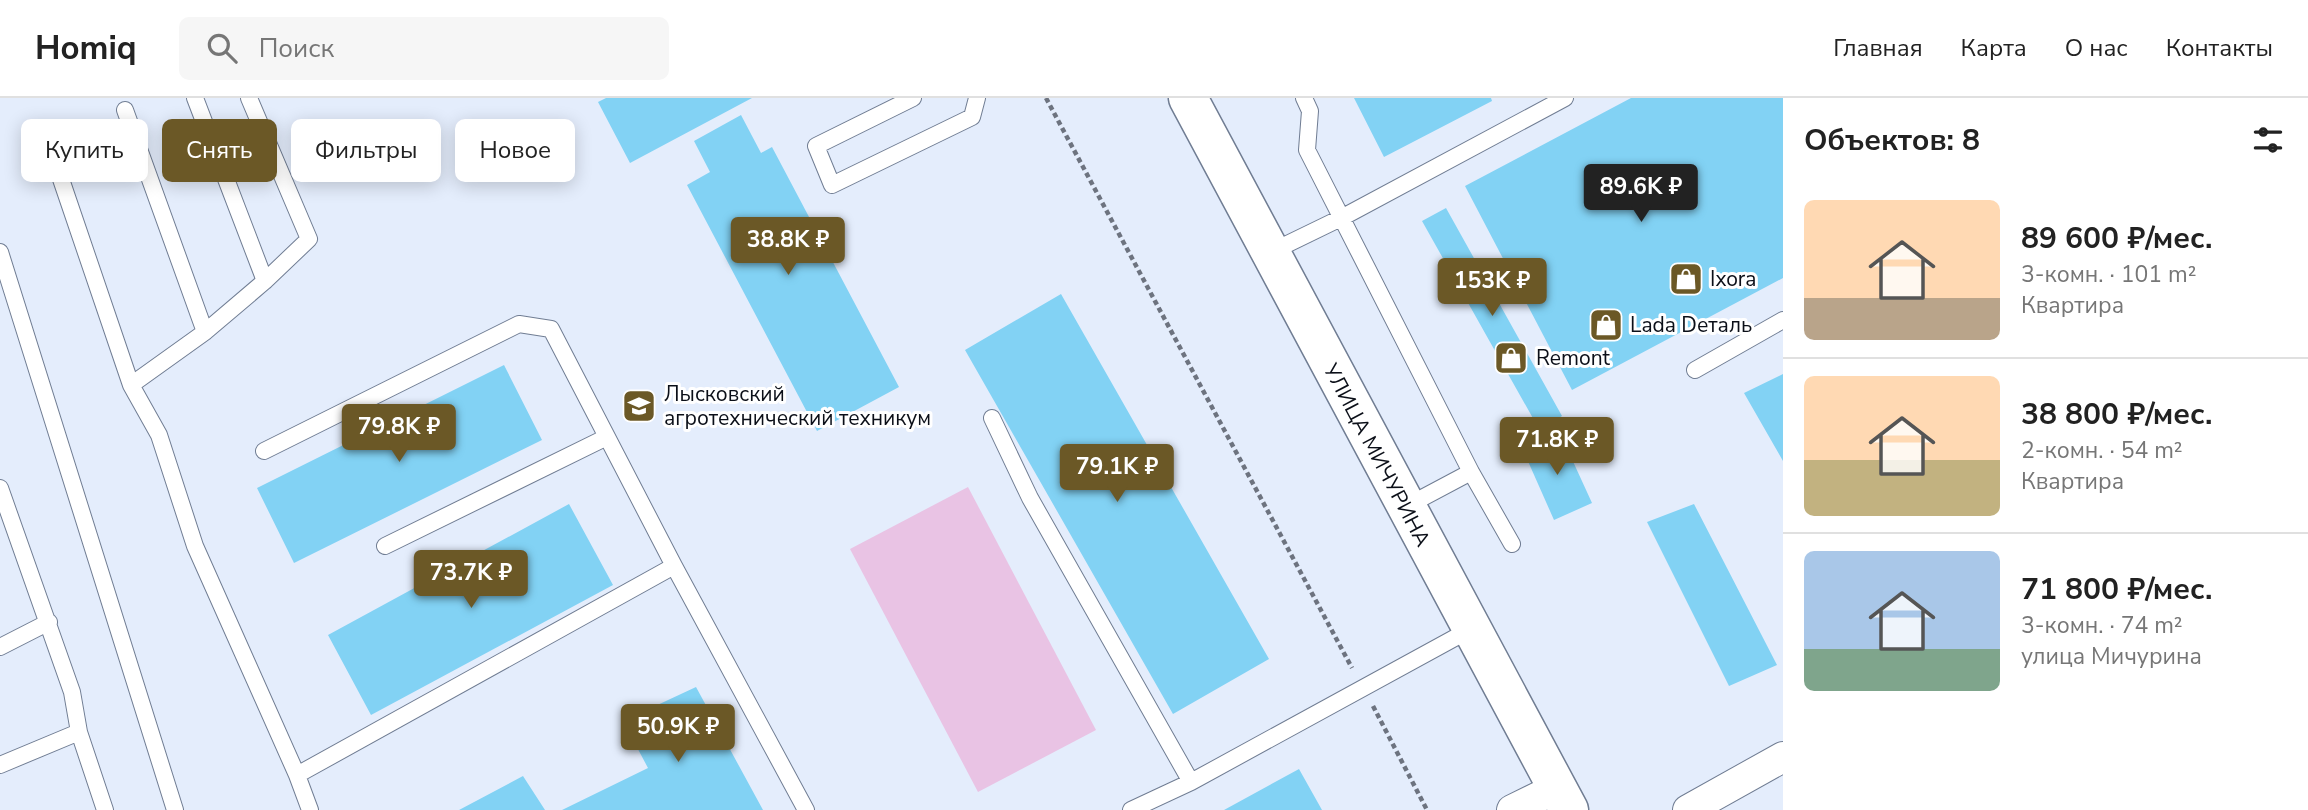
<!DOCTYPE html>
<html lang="ru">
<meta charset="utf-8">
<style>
:root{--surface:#fff;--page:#f6f6f6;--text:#222;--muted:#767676;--line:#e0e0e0;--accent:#6b5826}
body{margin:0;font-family:"Nunito Sans",sans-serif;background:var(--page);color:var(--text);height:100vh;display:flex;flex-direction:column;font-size:26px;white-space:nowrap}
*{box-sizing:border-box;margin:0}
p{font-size:23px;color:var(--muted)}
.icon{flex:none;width:38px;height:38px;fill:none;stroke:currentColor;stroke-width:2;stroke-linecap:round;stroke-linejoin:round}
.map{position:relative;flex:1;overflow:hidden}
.sheet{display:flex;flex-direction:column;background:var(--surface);width:525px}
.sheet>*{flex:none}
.top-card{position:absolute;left:21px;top:21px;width:665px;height:63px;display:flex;gap:14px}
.price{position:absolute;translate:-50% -60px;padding:0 16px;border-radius:7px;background:var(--accent);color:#fff;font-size:23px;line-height:46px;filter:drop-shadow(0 2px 4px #0008)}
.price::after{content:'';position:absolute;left:50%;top:42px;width:21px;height:16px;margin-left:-10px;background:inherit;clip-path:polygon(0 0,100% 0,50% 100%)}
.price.on{background:#222;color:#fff}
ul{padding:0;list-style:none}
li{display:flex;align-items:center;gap:21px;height:175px;padding:0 21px}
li+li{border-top:2px solid var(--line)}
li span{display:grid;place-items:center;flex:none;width:196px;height:140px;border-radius:10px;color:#555}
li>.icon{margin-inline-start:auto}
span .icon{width:84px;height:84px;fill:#fffc;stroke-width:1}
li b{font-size:30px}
h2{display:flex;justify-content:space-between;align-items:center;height:84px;padding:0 21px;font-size:30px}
.tag{padding:0 24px;border-radius:10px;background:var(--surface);box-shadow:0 4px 18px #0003;font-size:24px;line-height:63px}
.tag.on{background:var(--accent);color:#fff}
header{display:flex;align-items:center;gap:42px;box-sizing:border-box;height:98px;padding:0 35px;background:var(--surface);border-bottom:2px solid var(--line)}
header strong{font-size:33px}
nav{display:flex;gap:38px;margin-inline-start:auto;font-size:24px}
.search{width:490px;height:63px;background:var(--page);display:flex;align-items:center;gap:18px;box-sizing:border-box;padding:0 24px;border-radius:10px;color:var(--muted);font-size:26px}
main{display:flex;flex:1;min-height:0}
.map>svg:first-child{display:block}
</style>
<header>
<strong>Homiq</strong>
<div class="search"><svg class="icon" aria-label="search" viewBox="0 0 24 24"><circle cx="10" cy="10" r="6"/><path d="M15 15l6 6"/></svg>Поиск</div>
<nav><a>Главная</a><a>Карта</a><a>О нас</a><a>Контакты</a></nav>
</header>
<main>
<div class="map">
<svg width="1783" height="712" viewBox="0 0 1783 712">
<rect width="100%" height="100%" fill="#e4edfc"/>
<path fill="#e9c3e4" d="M 968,389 L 1096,632 L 978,694 L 850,451 Z"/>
<path fill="#82d2f4" d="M 606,0 L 752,0 L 630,65 L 598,4 Z
M 1354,0 L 1491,0 L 1492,3 L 1384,59 Z
M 1631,0 L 1783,0 L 1783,180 L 1572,292 L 1465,88 Z
M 741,17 L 761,55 L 772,49 L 899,289 L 817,333 L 687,87 L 710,74 L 694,43 Z
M 1446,110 L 1562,318 L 1539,331 L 1422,123 Z
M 1061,196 L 1269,561 L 1173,616 L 965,252 Z
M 504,267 L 542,342 L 294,465 L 257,390 Z
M 1783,276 L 1783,363 L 1744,295 Z
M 1560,335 L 1592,405 L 1554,422 L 1523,352 Z
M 569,406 L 613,487 L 371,617 L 328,537 Z
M 1694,406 L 1777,567 L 1729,588 L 1647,424 Z
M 696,589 L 763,712 L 562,712 L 648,670 L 623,623 Z
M 1299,671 L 1322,712 L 1224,712 Z
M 523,678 L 545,712 L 459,712 Z"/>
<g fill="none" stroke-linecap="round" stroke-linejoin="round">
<defs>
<path id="service" d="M 195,0 L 265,183
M 913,0 L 816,48 L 832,87 L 972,19 L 977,0
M 1304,0 L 1310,13 L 1307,52 L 1471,374 L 1512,446
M 125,12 L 205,234
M 47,40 L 131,287 L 159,337 L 195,448 L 297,677 L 310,712
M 0,154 L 175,712
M 1269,155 L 1343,119 L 1565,0
M 1695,272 L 1783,222
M 131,287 L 205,234 L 265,183 L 309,141 L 249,0
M 992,320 L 1030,400 L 1191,684
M 264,353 L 519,226 L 551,231 L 674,468 L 806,712
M 0,390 L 72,594 L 79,634 L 105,712
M 1407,408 L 1471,374
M 385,448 L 607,339
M 0,549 L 49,524
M 0,667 L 79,634
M 297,677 L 674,468
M 1131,712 L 1191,684 L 1471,531"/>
<path id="minor" d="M 1512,712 L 1557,690
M 1688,712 L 1783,659"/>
<path id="secondary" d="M 1188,0 L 1569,712"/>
</defs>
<use href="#service" stroke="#707d93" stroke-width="18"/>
<use href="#minor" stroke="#707d93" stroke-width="32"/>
<use href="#secondary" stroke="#707d93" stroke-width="41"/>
<path stroke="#6d737f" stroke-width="4.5" stroke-dasharray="5 3.5" stroke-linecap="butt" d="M 1046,0 L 1352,570
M 1373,608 L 1427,712"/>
<use href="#service" stroke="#fff" stroke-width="16"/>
<use href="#minor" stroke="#fff" stroke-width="30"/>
<use href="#secondary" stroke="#fff" stroke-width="38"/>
</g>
<defs>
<symbol id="shop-square" viewBox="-11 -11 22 22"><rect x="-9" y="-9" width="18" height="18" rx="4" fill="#6b5826" stroke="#fff"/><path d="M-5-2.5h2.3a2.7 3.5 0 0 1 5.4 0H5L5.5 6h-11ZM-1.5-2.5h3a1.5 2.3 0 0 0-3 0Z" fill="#fff"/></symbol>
<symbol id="university-square" viewBox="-11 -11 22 22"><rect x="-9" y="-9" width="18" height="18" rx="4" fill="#6b5826" stroke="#fff"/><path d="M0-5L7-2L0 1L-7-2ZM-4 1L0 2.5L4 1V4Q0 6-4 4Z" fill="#fff"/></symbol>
</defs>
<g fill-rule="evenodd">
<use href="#shop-square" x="1667" y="162" width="38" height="38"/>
<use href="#shop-square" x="1587" y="208" width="38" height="38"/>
<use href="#shop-square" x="1492" y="241" width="38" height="38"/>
<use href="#university-square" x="620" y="289" width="38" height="38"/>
</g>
<g text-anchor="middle" stroke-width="6" stroke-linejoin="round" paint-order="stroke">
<g font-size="21" fill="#0b0f18" stroke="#fff" text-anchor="start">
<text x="1710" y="188">Ixora</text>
<text x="1630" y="234">Lada Dеталь</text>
<text x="1536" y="267">Remont</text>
<text x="664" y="303">Лысковский<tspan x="664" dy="24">агротехнический техникум</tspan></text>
</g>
<g font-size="21" fill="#0b0f18" stroke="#fff">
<text transform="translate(1377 357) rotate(62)" y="7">УЛИЦА МИЧУРИНА</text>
</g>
</g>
</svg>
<b class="price on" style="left:1641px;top:126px">89.6K ₽</b>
<b class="price" style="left:788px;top:179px">38.8K ₽</b>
<b class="price" style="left:1492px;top:220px">153K ₽</b>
<b class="price" style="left:399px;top:366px">79.8K ₽</b>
<b class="price" style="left:1557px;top:379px">71.8K ₽</b>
<b class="price" style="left:1117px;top:406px">79.1K ₽</b>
<b class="price" style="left:471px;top:512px">73.7K ₽</b>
<b class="price" style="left:678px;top:666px">50.9K ₽</b>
<div class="top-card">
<a class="tag">Купить</a>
<a class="tag on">Снять</a>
<a class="tag">Фильтры</a>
<a class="tag">Новое</a>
</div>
</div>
<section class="sheet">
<h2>Объектов: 8<svg class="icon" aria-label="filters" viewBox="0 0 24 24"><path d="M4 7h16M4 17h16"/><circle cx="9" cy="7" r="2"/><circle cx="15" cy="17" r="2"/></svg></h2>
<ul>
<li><span style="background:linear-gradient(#ffd9b3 70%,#b9a48a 0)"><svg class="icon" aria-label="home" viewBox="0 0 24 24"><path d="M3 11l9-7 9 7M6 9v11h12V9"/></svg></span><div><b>89 600 ₽/мес.</b><p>3-комн. · 101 m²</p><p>Квартира</p></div></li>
<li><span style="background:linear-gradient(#ffd9b3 60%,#c2b280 0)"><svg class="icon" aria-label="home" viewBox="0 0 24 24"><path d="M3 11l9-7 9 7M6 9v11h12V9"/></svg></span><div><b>38 800 ₽/мес.</b><p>2-комн. · 54 m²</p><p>Квартира</p></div></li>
<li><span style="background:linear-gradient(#a9c7e8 70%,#7fa58c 0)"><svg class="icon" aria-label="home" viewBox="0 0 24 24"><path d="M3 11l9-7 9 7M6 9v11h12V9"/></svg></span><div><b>71 800 ₽/мес.</b><p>3-комн. · 74 m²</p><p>улица Мичурина</p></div></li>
</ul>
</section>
</main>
